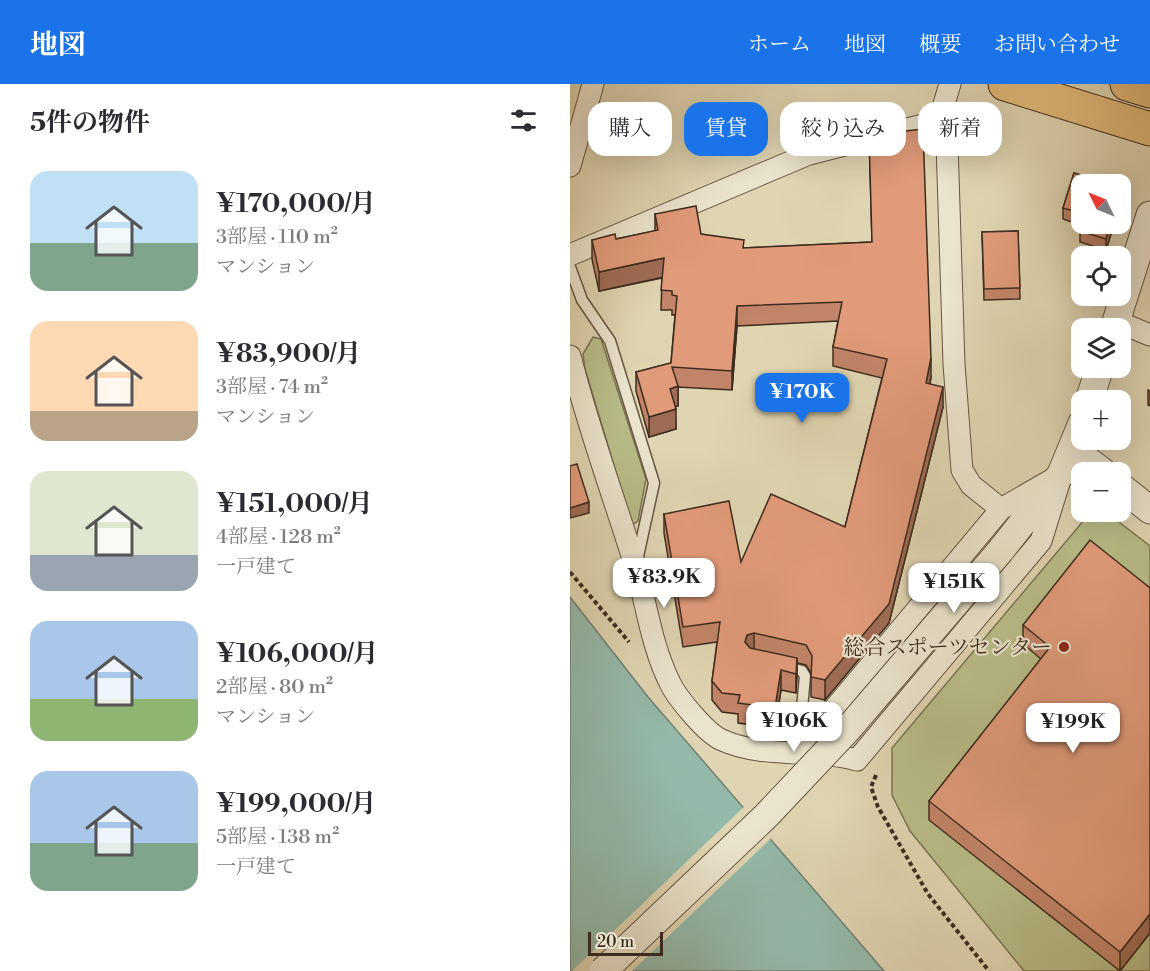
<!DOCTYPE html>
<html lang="ja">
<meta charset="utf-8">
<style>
:root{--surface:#fff;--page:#f2f2f3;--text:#2b2b33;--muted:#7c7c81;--accent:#1a73e8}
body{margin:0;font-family:"Libre Bodoni","Noto Serif JP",serif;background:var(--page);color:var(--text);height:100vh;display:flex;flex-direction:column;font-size:22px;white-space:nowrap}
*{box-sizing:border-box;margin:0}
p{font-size:20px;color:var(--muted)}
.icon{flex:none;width:33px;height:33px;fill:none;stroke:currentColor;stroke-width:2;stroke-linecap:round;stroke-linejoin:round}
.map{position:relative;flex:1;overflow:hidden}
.panel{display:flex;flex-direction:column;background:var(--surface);width:570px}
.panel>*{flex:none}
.hud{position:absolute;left:18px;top:18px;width:471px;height:54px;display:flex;gap:12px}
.needle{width:39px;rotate:313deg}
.tools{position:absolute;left:501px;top:90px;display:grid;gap:12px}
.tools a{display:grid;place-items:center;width:60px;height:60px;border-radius:12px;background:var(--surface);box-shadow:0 6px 24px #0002;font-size:30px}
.scale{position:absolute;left:18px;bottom:15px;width:75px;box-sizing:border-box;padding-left:6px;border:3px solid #3e2c1e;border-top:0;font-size:16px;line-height:21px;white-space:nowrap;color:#3e2c1e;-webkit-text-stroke:4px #ebe4cd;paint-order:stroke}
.price{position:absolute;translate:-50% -51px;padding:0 14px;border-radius:12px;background:#fff;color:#222;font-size:20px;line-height:39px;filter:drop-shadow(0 2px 3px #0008)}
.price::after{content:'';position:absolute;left:50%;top:36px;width:18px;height:14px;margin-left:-9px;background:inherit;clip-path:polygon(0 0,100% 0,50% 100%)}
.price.active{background:var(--accent);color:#fff}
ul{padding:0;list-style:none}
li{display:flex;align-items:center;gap:18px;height:150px;padding:0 30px}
li span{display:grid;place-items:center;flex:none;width:168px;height:120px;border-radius:18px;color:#555}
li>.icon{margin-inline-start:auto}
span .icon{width:72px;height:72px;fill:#fffc;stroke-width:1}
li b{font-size:26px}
h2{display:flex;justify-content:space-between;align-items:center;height:72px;padding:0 30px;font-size:26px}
.pill{padding:0 21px;border-radius:18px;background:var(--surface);box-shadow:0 6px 24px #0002;font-size:21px;line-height:54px}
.pill.active{background:var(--accent);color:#fff}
header{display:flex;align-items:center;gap:36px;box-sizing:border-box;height:84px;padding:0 30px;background:var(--accent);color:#fff}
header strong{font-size:28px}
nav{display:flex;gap:33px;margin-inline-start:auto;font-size:21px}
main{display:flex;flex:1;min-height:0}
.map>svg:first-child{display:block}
</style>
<header>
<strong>地図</strong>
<nav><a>ホーム</a><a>地図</a><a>概要</a><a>お問い合わせ</a></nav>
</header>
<main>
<section class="panel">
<h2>5件の物件<svg class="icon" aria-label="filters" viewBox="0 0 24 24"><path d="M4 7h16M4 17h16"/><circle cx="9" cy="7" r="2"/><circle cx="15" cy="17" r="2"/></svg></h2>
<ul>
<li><span style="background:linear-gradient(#bfe0f5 60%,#7fa58c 0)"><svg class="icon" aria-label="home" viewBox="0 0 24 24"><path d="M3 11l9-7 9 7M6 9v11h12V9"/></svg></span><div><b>¥170,000/月</b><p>3部屋 · 110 m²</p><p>マンション</p></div></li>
<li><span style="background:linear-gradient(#ffd9b3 75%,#b9a48a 0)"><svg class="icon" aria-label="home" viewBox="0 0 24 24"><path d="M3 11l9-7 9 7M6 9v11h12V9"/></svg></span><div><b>¥83,900/月</b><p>3部屋 · 74 m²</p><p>マンション</p></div></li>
<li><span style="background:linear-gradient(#dfe7d0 70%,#9aa5b1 0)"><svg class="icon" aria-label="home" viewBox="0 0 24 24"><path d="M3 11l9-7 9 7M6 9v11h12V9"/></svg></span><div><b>¥151,000/月</b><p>4部屋 · 128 m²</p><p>一戸建て</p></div></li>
<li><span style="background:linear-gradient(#a9c7e8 65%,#8fb573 0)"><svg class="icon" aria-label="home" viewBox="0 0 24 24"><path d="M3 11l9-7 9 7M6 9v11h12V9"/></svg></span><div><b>¥106,000/月</b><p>2部屋 · 80 m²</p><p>マンション</p></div></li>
<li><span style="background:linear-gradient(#a9c7e8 60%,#7fa58c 0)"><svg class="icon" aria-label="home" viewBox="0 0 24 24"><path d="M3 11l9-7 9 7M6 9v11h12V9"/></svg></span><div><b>¥199,000/月</b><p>5部屋 · 138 m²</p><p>一戸建て</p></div></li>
</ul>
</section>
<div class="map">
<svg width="580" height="887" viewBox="0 0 580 887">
<rect width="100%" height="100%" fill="#e0d5b2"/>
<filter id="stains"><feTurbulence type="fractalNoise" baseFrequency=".00333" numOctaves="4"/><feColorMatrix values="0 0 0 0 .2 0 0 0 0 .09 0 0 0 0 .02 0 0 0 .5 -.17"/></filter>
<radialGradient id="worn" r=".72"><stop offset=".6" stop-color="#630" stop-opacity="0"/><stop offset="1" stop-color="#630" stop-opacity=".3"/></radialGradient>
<path fill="#b8bc88" stroke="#7b7453" stroke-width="1.5" d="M 23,253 L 31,255 L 76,395 L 68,437 L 62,441 L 15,285 L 13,270 Z
M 536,428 L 580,462 L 580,887 L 454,887 L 340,747 L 322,711 L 322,664 L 520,429 Z"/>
<path fill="#94b9aa" stroke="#728172" stroke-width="1.5" d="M 0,513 L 78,613 L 314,887 L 0,887 Z"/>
<path fill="#e0d5b2" d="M 177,720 L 203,752 L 191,764 L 62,887 L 2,887 Z"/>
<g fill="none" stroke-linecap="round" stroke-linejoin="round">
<defs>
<path id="service" d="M 0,183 L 12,216 L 40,257 L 84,399 L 67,477
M 215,582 L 232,587 L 235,592 L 232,624 L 249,641"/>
<path id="minor" d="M 380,0 L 369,37 L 377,59 L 384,280 L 392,386 L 401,401 L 431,425
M 0,82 L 23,0
M 0,171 L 239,70 L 369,37
M 546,237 L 580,251
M 0,272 C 18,343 43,411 65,481 C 77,521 81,561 100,599 C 107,614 137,650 152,656 C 194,675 243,664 287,676 L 471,457 L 489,399
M 223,669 L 264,625 L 431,425 L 483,395"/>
<path id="tertiary" d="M 544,244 L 580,131
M 519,316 L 530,284
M 503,365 L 533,388
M 550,402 L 580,426
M 431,466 L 491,390 L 512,339"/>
<path id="primary" d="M 435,0 L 580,45
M 557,0 L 580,7"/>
</defs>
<use href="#service" stroke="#665643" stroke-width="13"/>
<use href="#minor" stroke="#665643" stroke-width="23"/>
<use href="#tertiary" stroke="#665643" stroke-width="29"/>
<use href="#primary" stroke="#3e2c1e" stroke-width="35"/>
<path stroke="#3e2c1e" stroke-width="4" stroke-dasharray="4.5 3" stroke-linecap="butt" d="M 0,488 L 59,558
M 306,691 L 301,703 L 308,723 L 358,810 L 419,887"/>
<use href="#service" stroke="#ebe4cd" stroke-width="10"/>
<use href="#minor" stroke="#ebe4cd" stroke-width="21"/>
<use href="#tertiary" stroke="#ebe4cd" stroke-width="27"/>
<use href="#primary" stroke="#e0ba79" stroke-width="33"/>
<defs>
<path id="tertiary-bridge" d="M 33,887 L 197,731 L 278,645 L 431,466"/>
</defs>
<use href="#tertiary-bridge" stroke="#665643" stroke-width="29" stroke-linecap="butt"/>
<use href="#tertiary-bridge" stroke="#ebe4cd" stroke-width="27"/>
</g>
<path fill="#c28469" stroke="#3e2c1e" stroke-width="1.5" d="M 299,51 L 361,293 L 360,300 L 373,323 L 319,539 L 255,616 L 241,613 L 241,589 L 236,581 L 227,579 L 226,609 L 211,606 L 205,644 L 168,639 L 168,630 L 152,628 L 142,616 L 142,597 L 147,558 L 113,563 L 94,449 L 94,430 L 171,478 L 275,443 L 312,294 L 263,282 L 263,263 L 268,237 L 167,242 L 162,306 L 108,303 L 108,322 L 105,323 L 106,345 L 79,353 L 66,307 L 66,288 L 101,279 L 105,231 L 102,231 L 102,226 L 91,226 L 92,194 L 29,207 L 22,175 L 22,156 L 46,155 L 85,147 L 85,130 L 131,150 L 174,164 L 302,158 Z
M 504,89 L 533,98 L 533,100 L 512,100 L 512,140 L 544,140 L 536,166 L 510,158 L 510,147 L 505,146 L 505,139 L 493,135 L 493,124 Z
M 448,147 L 450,215 L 414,216 L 412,148 Z
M 578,306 L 580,307 L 580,322 L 578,321 Z
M 580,504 L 580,849 L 550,887 L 359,736 L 359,717 L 471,575 L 453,560 L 453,541 Z"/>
<path fill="#9e6c55" stroke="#3e2c1e" stroke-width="1.5" d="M 540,140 L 544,140 L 536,166 L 536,155 Z
M 94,174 L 94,193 L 29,207 L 29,188 Z
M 167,222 L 167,242 L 162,306 L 162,287 Z
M 361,274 L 361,293 L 356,319 L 356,299 Z
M 108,302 L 108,322 L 100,324 L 100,305 Z
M 373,303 L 373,323 L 319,539 L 255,616 L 255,596 Z
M 106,325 L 106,345 L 79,353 L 79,333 Z
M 19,418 L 19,429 L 0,434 L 0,424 Z
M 184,549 L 184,569 L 175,558 L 177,551 Z
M 227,574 L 227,594 L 226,609 L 226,590 Z
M 211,586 L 211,606 L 205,644 L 205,624 Z
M 580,830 L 580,849 L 550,887 L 550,868 Z"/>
<path fill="#e19a7a" stroke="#3e2c1e" stroke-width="1.5" d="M 353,45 L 361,274 L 356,299 L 373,303 L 319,520 L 255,596 L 241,593 L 242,572 L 236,561 L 184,549 L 177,551 L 175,558 L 180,564 L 227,574 L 226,590 L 211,586 L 205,624 L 168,619 L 170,611 L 152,609 L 142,597 L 150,538 L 113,543 L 94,430 L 159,417 L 171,478 L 201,410 L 275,443 L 317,275 L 263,263 L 272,218 L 167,222 L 162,287 L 102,283 L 108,302 L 100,305 L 106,325 L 79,333 L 66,288 L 101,279 L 107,212 L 102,211 L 102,207 L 91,206 L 94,174 L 29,188 L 22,156 L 45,150 L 46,155 L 88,146 L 85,130 L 126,122 L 131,150 L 174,156 L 173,164 L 302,158 L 299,51 Z
M 504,89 L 533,98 L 532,100 L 512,100 L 512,137 L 505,135 L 507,128 L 493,124 Z
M 512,140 L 540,140 L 536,155 L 510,147 Z
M 448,147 L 450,204 L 414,205 L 412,148 Z
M 7,380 L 19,418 L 0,424 L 0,382 Z
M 520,456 L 580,504 L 580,830 L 550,868 L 359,717 L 480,563 L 453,541 Z"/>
<circle fill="#8f2418" stroke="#ebe4cd" stroke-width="2" cx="494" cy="563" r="6"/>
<g text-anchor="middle" stroke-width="4.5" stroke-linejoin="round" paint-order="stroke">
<g font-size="21" fill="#3e2c1e" stroke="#ebe4cd" text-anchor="end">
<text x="482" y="570">総合スポーツセンター</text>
</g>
</g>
<rect width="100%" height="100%" filter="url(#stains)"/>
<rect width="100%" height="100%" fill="url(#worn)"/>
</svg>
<div class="tools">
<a><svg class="needle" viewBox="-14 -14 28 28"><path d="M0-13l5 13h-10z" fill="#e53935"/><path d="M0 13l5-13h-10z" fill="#7c7c81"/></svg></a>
<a><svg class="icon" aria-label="locate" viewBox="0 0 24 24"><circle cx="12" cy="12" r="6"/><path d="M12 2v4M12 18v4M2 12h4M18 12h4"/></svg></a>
<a><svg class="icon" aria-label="layers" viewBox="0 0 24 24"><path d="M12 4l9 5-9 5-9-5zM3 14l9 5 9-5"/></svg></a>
<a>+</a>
<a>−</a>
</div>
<div class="scale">20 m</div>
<b class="price active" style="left:232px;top:340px">¥170K</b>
<b class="price" style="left:94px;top:525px">¥83.9K</b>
<b class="price" style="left:384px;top:530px">¥151K</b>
<b class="price" style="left:224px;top:669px">¥106K</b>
<b class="price" style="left:503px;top:670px">¥199K</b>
<div class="hud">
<a class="pill">購入</a>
<a class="pill active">賃貸</a>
<a class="pill">絞り込み</a>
<a class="pill">新着</a>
</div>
</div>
</main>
